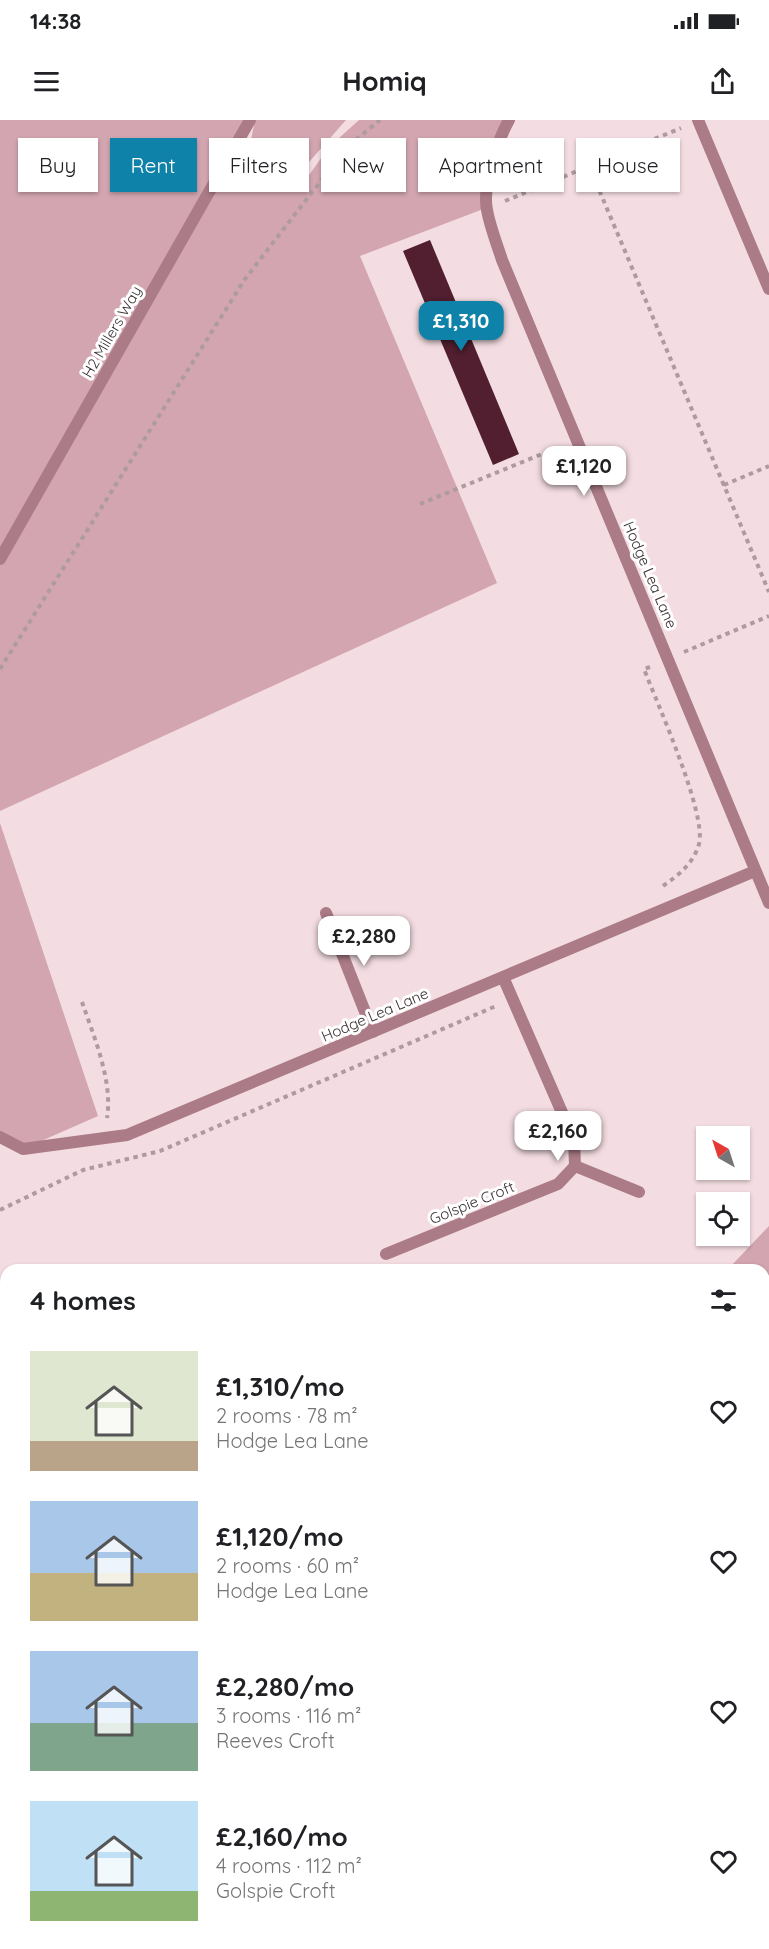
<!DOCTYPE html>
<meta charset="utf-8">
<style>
:root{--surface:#fff;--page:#f6f6f6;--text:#202124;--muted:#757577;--accent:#0f82a9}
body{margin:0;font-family:Quicksand,sans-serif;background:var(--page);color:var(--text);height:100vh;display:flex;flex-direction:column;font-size:22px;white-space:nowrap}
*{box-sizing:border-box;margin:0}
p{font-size:20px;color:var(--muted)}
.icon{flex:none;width:33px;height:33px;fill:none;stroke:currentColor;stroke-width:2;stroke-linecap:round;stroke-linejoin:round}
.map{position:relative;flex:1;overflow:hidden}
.drawer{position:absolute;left:0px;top:1144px;width:770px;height:686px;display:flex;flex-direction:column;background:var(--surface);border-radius:18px 18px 0 0;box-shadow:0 2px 4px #0004}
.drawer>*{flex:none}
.banner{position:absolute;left:18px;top:18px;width:734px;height:54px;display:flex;gap:12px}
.needle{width:39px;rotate:321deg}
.tools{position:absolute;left:696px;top:1006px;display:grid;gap:12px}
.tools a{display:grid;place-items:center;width:54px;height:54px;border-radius:0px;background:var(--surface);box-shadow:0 2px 4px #0004;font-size:30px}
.price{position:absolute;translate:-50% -51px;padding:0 14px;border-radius:12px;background:#fff;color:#222;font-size:20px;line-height:39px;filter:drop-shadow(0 2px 3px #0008)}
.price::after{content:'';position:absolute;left:50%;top:36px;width:18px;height:14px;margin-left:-9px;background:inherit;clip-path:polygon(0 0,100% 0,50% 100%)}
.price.active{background:var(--accent);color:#fff}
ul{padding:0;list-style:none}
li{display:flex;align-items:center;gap:18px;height:150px;padding:0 30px}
li span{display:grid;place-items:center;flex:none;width:168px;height:120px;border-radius:0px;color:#555}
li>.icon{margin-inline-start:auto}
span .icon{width:72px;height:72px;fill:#fffc;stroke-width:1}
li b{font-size:26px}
h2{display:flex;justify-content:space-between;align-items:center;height:72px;padding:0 30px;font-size:26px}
.pill{padding:0 21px;border-radius:0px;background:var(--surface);box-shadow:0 2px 4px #0004;font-size:21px;line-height:54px}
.pill.active{background:var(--accent);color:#fff}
.status{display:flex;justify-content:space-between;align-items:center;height:42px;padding:0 30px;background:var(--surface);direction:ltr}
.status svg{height:16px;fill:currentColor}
header{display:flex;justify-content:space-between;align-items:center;height:78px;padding:0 30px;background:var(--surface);font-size:27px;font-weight:700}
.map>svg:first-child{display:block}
</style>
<div class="status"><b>14:38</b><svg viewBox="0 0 49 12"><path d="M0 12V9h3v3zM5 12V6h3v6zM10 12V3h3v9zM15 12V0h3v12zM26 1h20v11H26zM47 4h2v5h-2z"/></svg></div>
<header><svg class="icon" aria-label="menu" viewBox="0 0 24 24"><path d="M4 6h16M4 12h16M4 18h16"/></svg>Homiq<svg class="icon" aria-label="share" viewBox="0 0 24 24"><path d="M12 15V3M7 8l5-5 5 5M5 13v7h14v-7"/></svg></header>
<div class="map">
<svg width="769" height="1829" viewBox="0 0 769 1829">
<rect width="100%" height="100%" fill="#f4dde2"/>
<path fill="#d2a5b0" d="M 0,0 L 250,0 L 219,58 L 283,59 L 244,55 L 255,0 L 346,0 L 295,58 L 302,65 L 329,27 L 359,0 L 509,0 L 501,14 L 486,88 L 360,136 L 497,463 L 0,691 L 0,446 L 5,431 L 0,439 Z
M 0,703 L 98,996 L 23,1029 L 0,1017 Z
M 769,1106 L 769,1304 L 764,1307 L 764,1150 L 722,1150 L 729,1148 Z
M 769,1435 L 769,1829 L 40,1829 L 39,1824 L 764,1824 L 764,1437 Z
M 6,1462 L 6,1664 L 0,1667 L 0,1465 Z"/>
<path fill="#511f2f" d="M 430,120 L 519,334 L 493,345 L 403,131 Z"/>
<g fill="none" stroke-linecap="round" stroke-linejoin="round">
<path stroke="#ad9b9f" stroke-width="4" stroke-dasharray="4.5 4.5" stroke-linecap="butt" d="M 589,46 L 769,472
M 505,81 L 681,8
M 724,365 L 769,346
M 420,384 L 559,327
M 684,532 L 769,496
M 650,547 L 644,549 C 657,583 707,694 699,724 C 693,745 676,757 660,768
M 0,549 L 245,159 L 347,27 L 380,0
M 82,882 C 94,917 113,961 107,998
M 0,1090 L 83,1050 L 160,1031 L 496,886
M 22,1824 L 23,1829"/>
<path stroke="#ab7b87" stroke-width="10" d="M 0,1326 L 6,1324
M 0,1364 L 6,1377"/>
<path stroke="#ab7b87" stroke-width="12" d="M 509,0 C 497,22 482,65 487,90 C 490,107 497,124 502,140 L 769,783
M 698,0 L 769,169
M 326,793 L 373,912
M 0,1017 L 23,1029 L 127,1015 L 755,751
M 575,1046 L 639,1072
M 386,1134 L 558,1064 L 575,1046 L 574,1020 L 503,857"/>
<path stroke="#ab7b87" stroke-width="12" d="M 0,439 L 250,0"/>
<path stroke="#621231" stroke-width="16" d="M 764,1334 L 769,1332
M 764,1403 L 769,1400
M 0,1683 L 6,1680
M 0,1752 L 6,1749"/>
<path stroke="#ad9b9f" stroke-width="4" stroke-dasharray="4.5 4.5" stroke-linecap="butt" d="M 0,1725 L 6,1752"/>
</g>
<g text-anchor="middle" stroke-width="6" stroke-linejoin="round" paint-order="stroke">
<g font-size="15" fill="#393032" stroke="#fff">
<text transform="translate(112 212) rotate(-60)" y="5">H2 Millers Way</text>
<text transform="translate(650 455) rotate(67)" y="5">Hodge Lea Lane</text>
<text transform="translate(375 895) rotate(-23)" y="5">Hodge Lea Lane</text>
<text transform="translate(472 1083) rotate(-22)" y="5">Golspie Croft</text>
</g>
</g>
</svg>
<div class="tools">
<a><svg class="needle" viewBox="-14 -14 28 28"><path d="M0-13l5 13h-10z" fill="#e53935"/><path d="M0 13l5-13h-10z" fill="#757577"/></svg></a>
<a><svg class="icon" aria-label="locate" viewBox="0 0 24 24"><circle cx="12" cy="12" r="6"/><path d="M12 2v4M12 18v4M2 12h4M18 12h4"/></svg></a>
</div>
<b class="price active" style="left:461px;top:232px">£1,310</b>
<b class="price" style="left:584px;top:377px">£1,120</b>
<b class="price" style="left:364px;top:847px">£2,280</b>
<b class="price" style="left:558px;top:1042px">£2,160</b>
<div class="banner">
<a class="pill">Buy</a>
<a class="pill active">Rent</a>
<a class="pill">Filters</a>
<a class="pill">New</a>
<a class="pill">Apartment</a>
<a class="pill">House</a>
</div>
<section class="drawer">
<h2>4 homes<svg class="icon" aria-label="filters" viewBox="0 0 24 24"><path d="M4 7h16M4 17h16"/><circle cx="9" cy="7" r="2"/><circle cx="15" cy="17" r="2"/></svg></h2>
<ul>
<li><span style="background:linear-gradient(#dfe7d0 75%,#b9a48a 0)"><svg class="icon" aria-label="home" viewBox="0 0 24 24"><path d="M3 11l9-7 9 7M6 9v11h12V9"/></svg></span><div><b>£1,310/mo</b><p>2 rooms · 78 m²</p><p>Hodge Lea Lane</p></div><svg class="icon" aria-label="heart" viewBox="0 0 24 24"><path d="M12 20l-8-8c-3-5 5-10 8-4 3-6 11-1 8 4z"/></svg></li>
<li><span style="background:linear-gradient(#a9c7e8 60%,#c2b280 0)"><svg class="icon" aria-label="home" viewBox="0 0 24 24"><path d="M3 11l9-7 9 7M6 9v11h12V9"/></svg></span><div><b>£1,120/mo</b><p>2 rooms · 60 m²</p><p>Hodge Lea Lane</p></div><svg class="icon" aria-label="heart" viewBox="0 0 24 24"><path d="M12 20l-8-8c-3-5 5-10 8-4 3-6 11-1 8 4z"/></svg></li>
<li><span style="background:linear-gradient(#a9c7e8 60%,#7fa58c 0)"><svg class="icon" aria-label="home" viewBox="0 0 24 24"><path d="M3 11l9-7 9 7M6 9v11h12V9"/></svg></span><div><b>£2,280/mo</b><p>3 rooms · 116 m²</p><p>Reeves Croft</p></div><svg class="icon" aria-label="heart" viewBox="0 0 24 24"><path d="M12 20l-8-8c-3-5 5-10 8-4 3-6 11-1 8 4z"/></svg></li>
<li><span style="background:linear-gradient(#bfe0f5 75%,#8fb573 0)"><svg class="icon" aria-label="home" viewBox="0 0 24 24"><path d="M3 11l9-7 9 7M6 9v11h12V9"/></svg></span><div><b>£2,160/mo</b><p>4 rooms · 112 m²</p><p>Golspie Croft</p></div><svg class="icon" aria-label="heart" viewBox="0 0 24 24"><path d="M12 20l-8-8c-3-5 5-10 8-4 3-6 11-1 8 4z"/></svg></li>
</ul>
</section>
</div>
